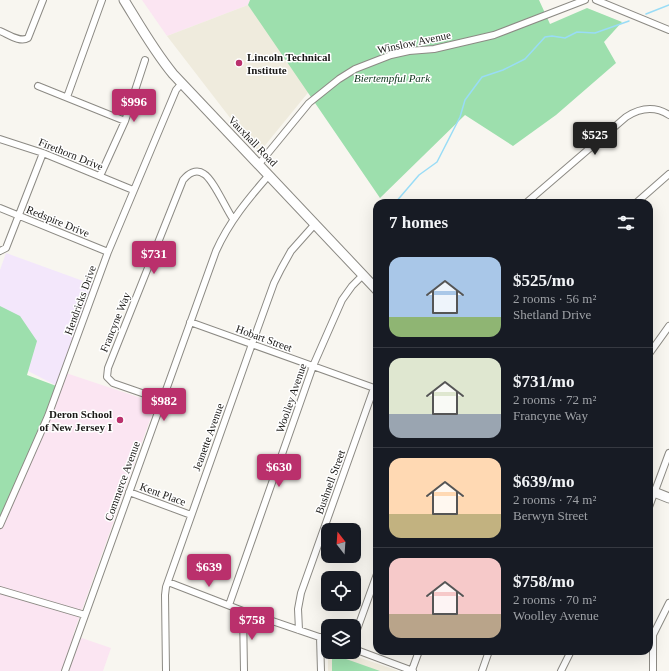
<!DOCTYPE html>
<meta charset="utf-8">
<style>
:root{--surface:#171b24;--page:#242831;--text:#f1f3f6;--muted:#9ea1a6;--line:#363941;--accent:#ba306c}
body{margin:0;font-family:Georgia,serif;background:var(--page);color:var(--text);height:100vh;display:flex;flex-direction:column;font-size:15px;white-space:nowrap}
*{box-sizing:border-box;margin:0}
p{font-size:13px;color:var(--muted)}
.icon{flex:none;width:22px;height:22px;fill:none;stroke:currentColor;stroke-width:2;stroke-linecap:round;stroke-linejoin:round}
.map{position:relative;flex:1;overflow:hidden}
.side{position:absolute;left:373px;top:199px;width:280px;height:456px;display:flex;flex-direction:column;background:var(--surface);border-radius:12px;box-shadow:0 4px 16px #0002}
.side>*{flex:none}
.needle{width:26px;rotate:343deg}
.controls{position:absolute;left:321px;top:523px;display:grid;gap:8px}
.controls a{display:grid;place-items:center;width:40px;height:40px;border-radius:8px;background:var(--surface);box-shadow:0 4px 16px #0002;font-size:20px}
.price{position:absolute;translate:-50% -34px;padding:0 9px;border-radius:4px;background:var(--accent);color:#fff;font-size:13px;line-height:26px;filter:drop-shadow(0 1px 2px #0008)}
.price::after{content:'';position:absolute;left:50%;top:24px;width:12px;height:9px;margin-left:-6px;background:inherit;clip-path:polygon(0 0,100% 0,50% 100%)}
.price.selected{background:#222;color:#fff}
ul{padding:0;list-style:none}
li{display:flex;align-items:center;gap:12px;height:100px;padding:0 16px}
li+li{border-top:1px solid var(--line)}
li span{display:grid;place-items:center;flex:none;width:112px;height:80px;border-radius:12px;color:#555}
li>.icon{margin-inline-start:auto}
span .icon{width:48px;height:48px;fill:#fffc;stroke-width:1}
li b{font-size:17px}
h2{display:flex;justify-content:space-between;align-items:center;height:48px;padding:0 16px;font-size:17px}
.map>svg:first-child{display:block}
</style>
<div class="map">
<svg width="669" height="671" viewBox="0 0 669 671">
<rect width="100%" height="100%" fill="#f8f6f0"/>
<path fill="#f3e7fb" d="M 6,253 L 97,286 L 59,387 L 28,371 L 0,348 L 0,270 Z"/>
<path fill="#fbe5f2" d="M 142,0 L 250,0 L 248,5 L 167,36 Z
M 63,372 L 156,403 L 73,635 L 111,648 L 103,671 L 0,671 L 0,521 Z"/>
<path fill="#efebdd" d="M 248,5 L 311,89 L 258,154 L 167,36 Z
M 328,652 L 343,652 L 399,671 L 328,671 Z"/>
<path fill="#9ddfad" d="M 250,0 L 539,0 L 550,24 L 587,8 L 622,22 L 604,42 L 616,63 L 556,115 L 513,146 L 465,115 L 380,198 L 248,5 Z
M 0,306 L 20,316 L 37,341 L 27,375 L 59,387 L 0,521 Z
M 332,654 L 380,671 L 332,671 Z"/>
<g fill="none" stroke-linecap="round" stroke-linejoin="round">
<path stroke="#99dcf6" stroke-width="1.5" d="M 646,14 L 669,5
M 395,203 L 419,175 L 437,162 L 460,117 L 465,100 L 482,77 L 503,70 L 525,59 L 545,37 L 552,36 L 565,38 L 577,32 L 595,33 L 629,21"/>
<defs>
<path id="street" d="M 596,0 L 669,30
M 0,31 C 8,34 20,43 28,38 L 43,0
M 38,86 L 125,121
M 67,97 L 102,0
M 0,139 L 43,153 L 133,190
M 259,164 L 309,103 L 339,79 L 355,69 L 391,55 L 409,51 L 434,49 L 494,35 L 585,0
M 100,176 L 125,121 L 145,60
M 526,203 L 626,117 C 640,108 655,106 669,115
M 636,203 L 669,174
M 0,208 L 108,252
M 0,251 L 6,248 L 43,153
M 190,322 L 377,389
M 649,354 L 669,326
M 162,400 L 113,383 L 107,377 L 108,368 L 183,180 C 188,174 196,168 204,174 C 213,179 226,209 233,219
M 129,492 L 191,515
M 649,507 L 669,453
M 0,525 L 48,416 L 108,252 L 176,90 L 182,83
M 168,582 L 243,611 L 328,640
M 0,590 L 85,615
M 229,605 L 313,366 L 342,300 L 352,286 L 363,275
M 243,611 L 244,671
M 299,630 L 298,609 L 301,593 L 374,388
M 320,637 L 321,671
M 354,638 L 377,574
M 354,649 L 413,671
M 412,670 L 419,651
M 65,671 L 216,251 C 229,222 248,199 269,175
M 166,671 L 165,595 L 166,587 L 252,344 L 274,283 L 281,269 L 291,251 L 315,224
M 482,671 L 489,651
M 561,671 L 571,651
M 653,671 L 653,635 L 669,603"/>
<path id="secondary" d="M 124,0 C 140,26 154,51 173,74 L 377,290
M 649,490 L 669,498"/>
</defs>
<use href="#street" stroke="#8c8a84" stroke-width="8"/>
<use href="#secondary" stroke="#8c8a84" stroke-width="11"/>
<use href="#street" stroke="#fff" stroke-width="6"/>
<use href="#secondary" stroke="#fff" stroke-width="9"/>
</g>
<g fill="#ba306c" stroke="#fff" stroke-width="1.5">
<circle cx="239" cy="63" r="4"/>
<circle cx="120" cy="420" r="4"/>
</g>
<g text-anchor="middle" stroke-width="3" stroke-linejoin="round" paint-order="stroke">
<g font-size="11" fill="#1a1917" stroke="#fff">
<text transform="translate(414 42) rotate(-12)" y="4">Winslow Avenue</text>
<text transform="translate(253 141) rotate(46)" y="4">Vauxhall Road</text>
<text transform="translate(71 154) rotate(22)" y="4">Firethorn Drive</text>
<text transform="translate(58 221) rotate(22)" y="4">Redspire Drive</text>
<text transform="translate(80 300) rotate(-70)" y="4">Hendricks Drive</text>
<text transform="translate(115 322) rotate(-68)" y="4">Francyne Way</text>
<text transform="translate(264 338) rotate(20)" y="4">Hobart Street</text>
<text transform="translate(291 398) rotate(-71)" y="4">Woolley Avenue</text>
<text transform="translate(208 437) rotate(-70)" y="4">Jeanette Avenue</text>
<text transform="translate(122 481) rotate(-70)" y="4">Commerce Avenue</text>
<text transform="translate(330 482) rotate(-70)" y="4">Bushnell Street</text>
<text transform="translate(163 494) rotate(20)" y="4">Kent Place</text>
</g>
<g font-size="11" font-weight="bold" fill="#1a1917" stroke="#fff" text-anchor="start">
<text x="247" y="61">Lincoln Technical<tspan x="247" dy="13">Institute</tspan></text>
<text x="112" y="418" text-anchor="end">Deron School<tspan x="112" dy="13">of New Jersey I</tspan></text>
</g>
<g font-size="11" font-style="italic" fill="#0d341b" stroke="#fff">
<text x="392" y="82">Biertempful Park</text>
</g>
</g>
</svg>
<div class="controls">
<a><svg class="needle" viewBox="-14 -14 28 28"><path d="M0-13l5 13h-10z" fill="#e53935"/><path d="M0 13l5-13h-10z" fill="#9ea1a6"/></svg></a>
<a><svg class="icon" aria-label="locate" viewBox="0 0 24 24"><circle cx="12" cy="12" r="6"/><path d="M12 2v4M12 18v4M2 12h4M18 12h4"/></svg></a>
<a><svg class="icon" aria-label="layers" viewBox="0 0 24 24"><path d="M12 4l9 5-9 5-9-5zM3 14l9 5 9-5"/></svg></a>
</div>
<b class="price" style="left:134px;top:123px">$996</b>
<b class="price selected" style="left:595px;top:156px">$525</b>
<b class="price" style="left:154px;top:275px">$731</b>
<b class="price" style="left:164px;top:422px">$982</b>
<b class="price" style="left:279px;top:488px">$630</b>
<b class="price" style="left:209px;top:588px">$639</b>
<b class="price" style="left:252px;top:641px">$758</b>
<section class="side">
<h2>7 homes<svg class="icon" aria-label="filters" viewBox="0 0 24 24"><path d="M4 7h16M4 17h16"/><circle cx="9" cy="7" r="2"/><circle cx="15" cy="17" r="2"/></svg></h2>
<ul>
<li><span style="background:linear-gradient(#a9c7e8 75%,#8fb573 0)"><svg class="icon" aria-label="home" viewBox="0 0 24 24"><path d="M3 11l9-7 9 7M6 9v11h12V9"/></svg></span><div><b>$525/mo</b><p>2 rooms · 56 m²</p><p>Shetland Drive</p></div></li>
<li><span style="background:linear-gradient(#dfe7d0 70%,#9aa5b1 0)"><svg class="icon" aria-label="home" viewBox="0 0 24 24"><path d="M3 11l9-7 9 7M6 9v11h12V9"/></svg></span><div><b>$731/mo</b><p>2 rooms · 72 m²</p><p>Francyne Way</p></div></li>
<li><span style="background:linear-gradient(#ffd9b3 70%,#c2b280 0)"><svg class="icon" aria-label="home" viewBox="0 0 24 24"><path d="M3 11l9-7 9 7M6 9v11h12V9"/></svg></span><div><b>$639/mo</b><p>2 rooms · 74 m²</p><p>Berwyn Street</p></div></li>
<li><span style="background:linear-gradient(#f6c9c9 70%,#b9a48a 0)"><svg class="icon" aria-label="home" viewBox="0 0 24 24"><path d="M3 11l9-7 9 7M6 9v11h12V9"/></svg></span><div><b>$758/mo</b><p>2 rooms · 70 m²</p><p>Woolley Avenue</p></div></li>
</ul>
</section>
</div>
